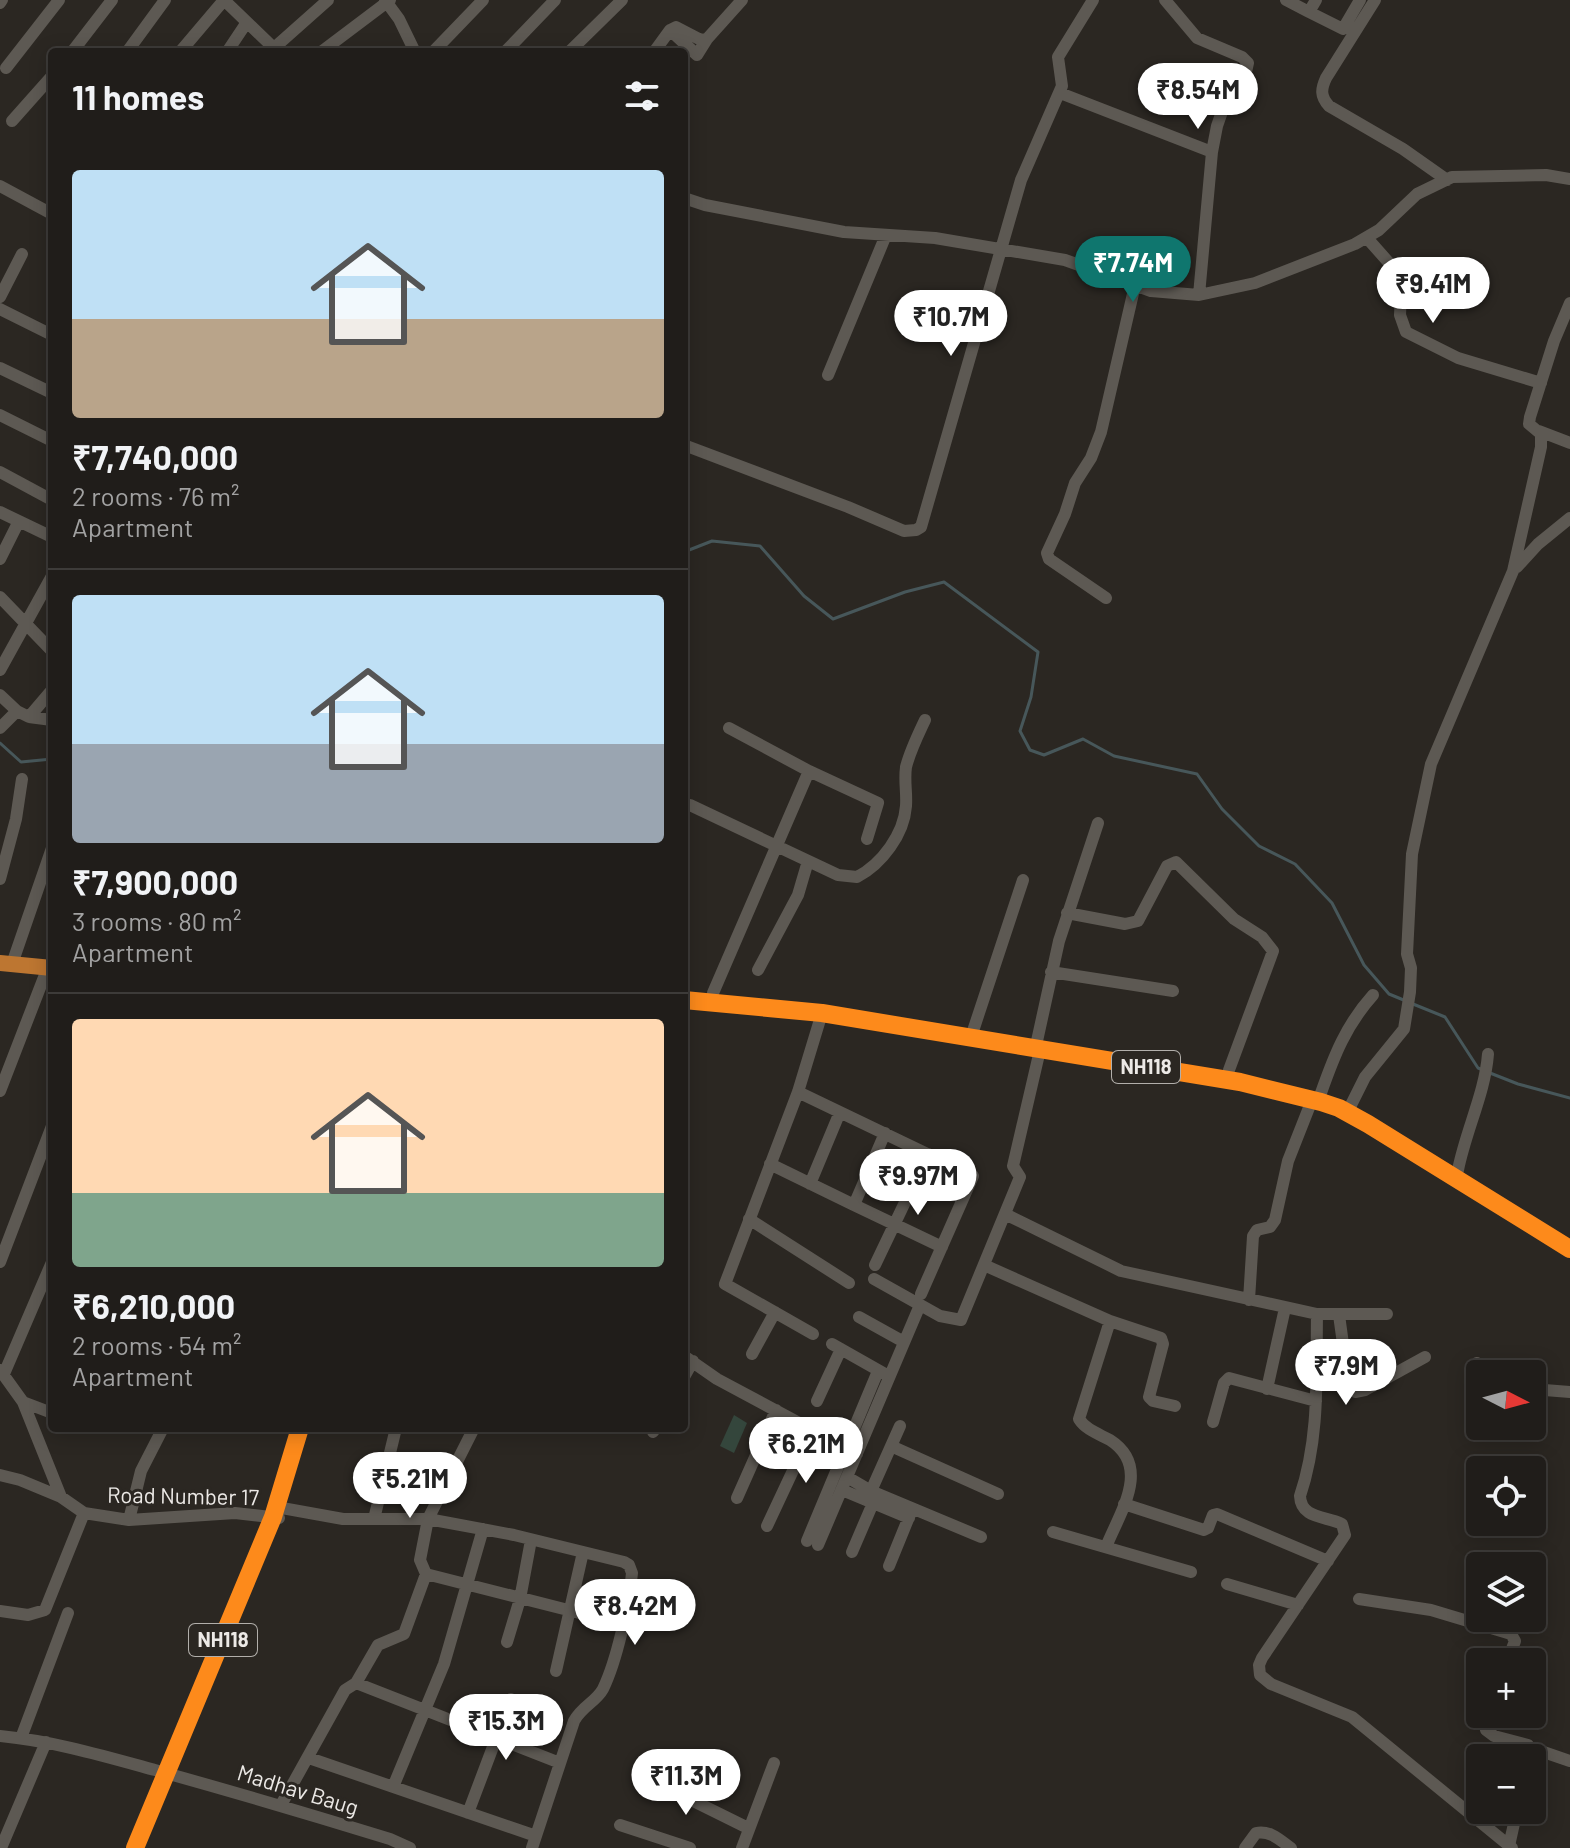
<!DOCTYPE html>
<meta charset="utf-8">
<style>
:root{--surface:#201d1a;--page:#2d2a27;--text:#f1f3f6;--muted:#a2a2a2;--line:#3d3b39;--accent:#0f766e}
body{margin:0;font-family:Barlow,sans-serif;background:var(--page);color:var(--text);height:100vh;display:flex;flex-direction:column;font-size:30px;white-space:nowrap}
*{box-sizing:border-box;margin:0}
p{font-size:26px;color:var(--muted)}
.icon{flex:none;width:44px;height:44px;fill:none;stroke:currentColor;stroke-width:2;stroke-linecap:round;stroke-linejoin:round}
.map{position:relative;flex:1;overflow:hidden}
.details{position:absolute;left:48px;top:48px;width:640px;height:1384px;display:flex;flex-direction:column;background:var(--surface);border-radius:8px;box-shadow:0 4px 20px #0003,0 0 0 2px var(--line)}
.details>*{flex:none}
.needle{width:52px;rotate:96deg}
.controls{position:absolute;left:1466px;top:1360px;display:grid;gap:16px}
.controls a{display:grid;place-items:center;width:80px;height:80px;border-radius:8px;background:var(--surface);box-shadow:0 4px 20px #0003,0 0 0 2px var(--line);font-size:40px}
.price{position:absolute;translate:-50% -68px;padding:0 18px;border-radius:28px;background:#fff;color:#222;font-size:26px;line-height:52px;filter:drop-shadow(0 2px 4px #0008)}
.price::after{content:'';position:absolute;left:50%;top:48px;width:24px;height:18px;margin-left:-12px;background:inherit;clip-path:polygon(0 0,100% 0,50% 100%)}
.price.current{background:var(--accent);color:#fff}
ul{padding:0;list-style:none}
li{display:grid;align-content:center;gap:16px;height:424px;padding:0 24px}
li+li{border-top:2px solid var(--line)}
li span{display:grid;place-items:center;height:248px;border-radius:8px;color:#555}
li>.icon{margin-inline-start:auto}
span .icon{width:144px;height:144px;fill:#fffc;stroke-width:1}
li b{font-size:34px}
h2{display:flex;justify-content:space-between;align-items:center;height:96px;padding:0 24px;font-size:34px}
.map>svg:first-child{display:block}
</style>
<div class="map">
<svg width="1570" height="1848" viewBox="0 0 1570 1848">
<rect width="100%" height="100%" fill="#2b2722"/>
<path fill="#34463c" d="M 734,1415 L 747,1423 L 734,1453 L 720,1446 Z"/>
<g fill="none" stroke-linecap="round" stroke-linejoin="round">
<path stroke="#47575a" stroke-width="3" d="M 684,552 L 712,541 L 760,546 L 804,596 L 833,619 L 905,592 L 944,582 L 1038,652 L 1031,697 L 1020,731 L 1030,750 L 1044,755 L 1083,739 L 1114,756 L 1197,774 L 1222,809 L 1259,846 L 1295,864 L 1332,903 L 1364,965 L 1389,994 L 1406,1001
M 0,743 L 21,762 L 52,759
M 1413,1004 L 1445,1017 L 1478,1068 L 1483,1070
M 1490,1073 L 1518,1084 L 1570,1098"/>
<path stroke="#5d5953" stroke-width="12" d="M 224,0 L 278,52
M 385,0 L 399,19 L 415,52
M 1165,0 L 1197,38 L 1242,57 L 1248,63 L 1246,72 L 1225,103 L 1217,126 L 1212,152 L 1199,295
M 1286,0 L 1309,12 L 1316,0
M 1375,0 L 1326,78 C 1321,89 1320,96 1329,106 L 1403,149 L 1447,180
M 0,3 L 2,0
M 1309,12 L 1343,29 L 1360,0
M 670,30 L 697,55 L 707,39
M 274,48 L 328,0
M 72,52 L 112,0
M 127,52 L 165,0
M 180,52 L 224,0
M 227,52 L 247,22
M 321,52 L 390,0
M 433,52 L 483,0
M 505,52 L 555,0
M 569,52 L 622,0
M 654,52 L 670,30 L 676,27 L 701,40 L 707,39 L 742,0
M 6,68 L 59,0
M 1060,93 L 1212,152
M 12,121 L 52,76
M 0,186 L 52,214
M 684,198 L 705,205 L 844,232 L 935,238 L 1065,260 L 1151,291 L 1199,295 L 1255,283 L 1355,244 L 1379,230 L 1417,194 L 1452,177 L 1546,175 L 1570,179
M 1367,238 L 1398,273 L 1401,294 L 1400,315 L 1406,332 L 1458,358 L 1541,383
M 0,297 L 22,254
M 0,309 L 52,335
M 0,368 L 52,393
M 828,375 L 886,235
M 0,415 L 52,441
M 1539,431 L 1570,443
M 684,445 L 848,507 L 904,531 L 916,530 L 921,527 L 1021,180 L 1062,86 L 1058,57 L 1093,0
M 0,472 L 52,500
M 0,512 L 52,537
M 0,559 L 19,521
M 1517,567 L 1538,544 L 1570,518
M 0,597 L 52,651
M 1106,598 L 1049,559 L 1047,553 L 1065,514 L 1075,483 L 1091,458 L 1101,432 L 1135,285
M 0,670 L 52,576
M 0,695 L 17,711
M 29,717 L 52,690
M 0,728 L 17,711 L 29,717 L 52,720
M 809,771 L 878,803 L 867,839
M 690,805 L 838,875 L 857,877 C 882,864 904,834 906,806 C 907,792 904,781 906,767 C 910,751 918,735 925,720
M 0,879 L 16,819 L 22,779
M 1067,913 L 1125,924 L 1138,921 L 1167,866 L 1176,862 L 1234,919 L 1262,937 L 1273,951 L 1229,1070
M 12,964 L 52,848
M 758,970 L 798,895 L 808,861
M 1051,972 L 1173,991
M 713,993 L 809,771 L 729,728
M 973,1031 L 1023,880
M 1037,1041 L 1059,941 L 1098,823
M 0,1091 L 48,967
M 798,1092 L 973,1176 L 921,1294
M 1321,1093 C 1334,1056 1346,1025 1373,995
M 1351,1105 L 1365,1077 L 1404,1029 L 1410,992 L 1411,968 L 1407,954 L 1412,854 L 1431,764 L 1513,571 L 1541,447 L 1541,434 L 1529,424 L 1530,417 L 1554,341 L 1570,303
M 885,1133 L 854,1205 L 942,1247
M 770,1164 L 854,1205
M 1458,1170 C 1466,1130 1485,1093 1488,1054
M 810,1184 L 840,1112
M 1005,1214 L 1121,1271 L 1317,1314 L 1387,1314
M 749,1219 L 849,1283
M 0,1262 L 52,1126
M 875,1265 L 928,1154
M 984,1265 L 1110,1321 L 1079,1419 C 1086,1430 1099,1434 1110,1440 C 1152,1467 1120,1512 1106,1547
M 874,1279 L 940,1316 L 961,1320 L 1020,1177 L 1013,1166 L 1040,1050
M 1249,1300 L 1253,1236 L 1257,1230 L 1270,1227 L 1275,1220 L 1288,1161 L 1312,1100
M 1317,1314 C 1316,1376 1320,1437 1300,1496 C 1301,1519 1326,1516 1342,1524 L 1345,1535 L 1262,1658 L 1259,1665 L 1260,1675 L 1271,1684 L 1352,1717 L 1512,1848
M 1339,1315 L 1349,1387 L 1355,1392 L 1365,1390 L 1425,1357
M 859,1317 L 904,1342
M 1110,1321 L 1161,1338 L 1163,1344 L 1149,1397 L 1153,1401 L 1175,1406
M 813,1334 L 725,1284 L 798,1092 L 822,1013
M 832,1344 L 885,1374
M 752,1354 L 775,1312
M 684,1356 L 717,1379 L 857,1454
M 1477,1363 L 1492,1374
M 0,1370 L 23,1402 L 61,1497
M 4,1374 L 52,1262
M 684,1377 L 693,1361
M 1267,1389 L 1285,1308
M 1532,1389 L 1570,1392
M 817,1401 L 841,1349
M 23,1402 L 52,1413
M 1213,1422 L 1224,1383 L 1229,1378 L 1316,1401
M 474,1428 L 428,1519 L 514,1535 L 624,1562 L 629,1565 L 632,1573 C 629,1605 617,1660 603,1689 C 596,1702 582,1706 574,1721 L 532,1848
M 653,1432 L 656,1428
M 891,1446 L 998,1494
M 0,1475 L 20,1480 L 61,1497 L 84,1513 L 129,1520 L 235,1513 L 279,1518
M 847,1477 L 871,1491 L 900,1426
M 842,1490 L 909,1518
M 871,1491 L 981,1537
M 737,1498 L 776,1410
M 1124,1504 L 1204,1530 L 1208,1528 L 1213,1515 L 1217,1514 L 1328,1561
M 282,1508 L 343,1519 L 428,1519 L 420,1560 L 426,1574 L 623,1624
M 374,1519 L 396,1428
M 129,1520 L 141,1471 L 163,1428
M 767,1526 L 812,1430
M 1053,1532 L 1191,1572
M 807,1541 L 878,1371
M 818,1545 L 920,1305
M 852,1552 L 873,1503 L 872,1495
M 889,1566 L 911,1512
M 1227,1584 L 1298,1605
M 1359,1599 L 1431,1610 L 1511,1634 L 1515,1641 L 1507,1662
M 0,1611 L 28,1615 L 45,1610 L 84,1513
M 507,1642 L 520,1599 L 531,1540
M 556,1671 L 583,1552
M 356,1683 L 378,1645 L 404,1634 L 426,1574
M 1487,1714 L 1484,1721 L 1486,1730 L 1494,1736 L 1528,1745 L 1529,1758
M 0,1736 C 53,1741 104,1756 155,1770 C 234,1792 312,1815 390,1839 L 410,1848
M 21,1738 L 68,1613
M 1529,1747 L 1570,1761
M 309,1758 L 536,1836
M 639,1774 L 748,1828
M 393,1787 L 444,1664 L 483,1529
M 281,1805 L 345,1690 L 356,1683 L 560,1763
M 468,1813 L 511,1699
M 620,1825 L 690,1848
M 1509,1846 L 1517,1810
M 1,1848 L 46,1742
M 742,1848 L 774,1763
M 1245,1848 L 1256,1833 C 1270,1830 1280,1840 1291,1848"/>
<path stroke="#bd7631" stroke-width="16" d="M 0,963 L 52,968"/>
<path stroke="#fd8a1b" stroke-width="18" d="M 684,1000 L 822,1013 L 1240,1082 L 1321,1102 L 1339,1108 L 1368,1124 L 1570,1249
M 135,1848 L 273,1517 L 300,1428"/>
</g>
<g text-anchor="middle" stroke-width="6" stroke-linejoin="round" paint-order="stroke">
<g fill="#2b2722" stroke="#b2afab" stroke-width="2">
<rect x="1112" y="1051" width="68" height="32" rx="6"/>
<rect x="189" y="1624" width="68" height="32" rx="6"/>
</g>
<g font-size="20" font-weight="bold" fill="#ece9e6">
<text x="1146" y="1074">NH118</text>
<text x="223" y="1647">NH118</text>
</g>
<g font-size="22" fill="#ece9e6" stroke="#2b2722">
<text transform="translate(183 1496) rotate(1)" y="8">Road Number 17</text>
<text transform="translate(298 1790) rotate(17)" y="8">Madhav Baug</text>
</g>
</g>
</svg>
<div class="controls">
<a><svg class="needle" viewBox="-14 -14 28 28"><path d="M0-13l5 13h-10z" fill="#e53935"/><path d="M0 13l5-13h-10z" fill="#a2a2a2"/></svg></a>
<a><svg class="icon" aria-label="locate" viewBox="0 0 24 24"><circle cx="12" cy="12" r="6"/><path d="M12 2v4M12 18v4M2 12h4M18 12h4"/></svg></a>
<a><svg class="icon" aria-label="layers" viewBox="0 0 24 24"><path d="M12 4l9 5-9 5-9-5zM3 14l9 5 9-5"/></svg></a>
<a>+</a>
<a>−</a>
</div>
<b class="price" style="left:1198px;top:131px">₹8.54M</b>
<b class="price current" style="left:1133px;top:304px">₹7.74M</b>
<b class="price" style="left:1433px;top:325px">₹9.41M</b>
<b class="price" style="left:951px;top:358px">₹10.7M</b>
<b class="price" style="left:918px;top:1217px">₹9.97M</b>
<b class="price" style="left:1346px;top:1407px">₹7.9M</b>
<b class="price" style="left:806px;top:1485px">₹6.21M</b>
<b class="price" style="left:410px;top:1520px">₹5.21M</b>
<b class="price" style="left:635px;top:1647px">₹8.42M</b>
<b class="price" style="left:506px;top:1762px">₹15.3M</b>
<b class="price" style="left:686px;top:1817px">₹11.3M</b>
<section class="details">
<h2>11 homes<svg class="icon" aria-label="filters" viewBox="0 0 24 24"><path d="M4 7h16M4 17h16"/><circle cx="9" cy="7" r="2"/><circle cx="15" cy="17" r="2"/></svg></h2>
<ul>
<li><span style="background:linear-gradient(#bfe0f5 60%,#b9a48a 0)"><svg class="icon" aria-label="home" viewBox="0 0 24 24"><path d="M3 11l9-7 9 7M6 9v11h12V9"/></svg></span><div><b>₹7,740,000</b><p>2 rooms · 76 m²</p><p>Apartment</p></div></li>
<li><span style="background:linear-gradient(#bfe0f5 60%,#9aa5b1 0)"><svg class="icon" aria-label="home" viewBox="0 0 24 24"><path d="M3 11l9-7 9 7M6 9v11h12V9"/></svg></span><div><b>₹7,900,000</b><p>3 rooms · 80 m²</p><p>Apartment</p></div></li>
<li><span style="background:linear-gradient(#ffd9b3 70%,#7fa58c 0)"><svg class="icon" aria-label="home" viewBox="0 0 24 24"><path d="M3 11l9-7 9 7M6 9v11h12V9"/></svg></span><div><b>₹6,210,000</b><p>2 rooms · 54 m²</p><p>Apartment</p></div></li>
</ul>
</section>
</div>
